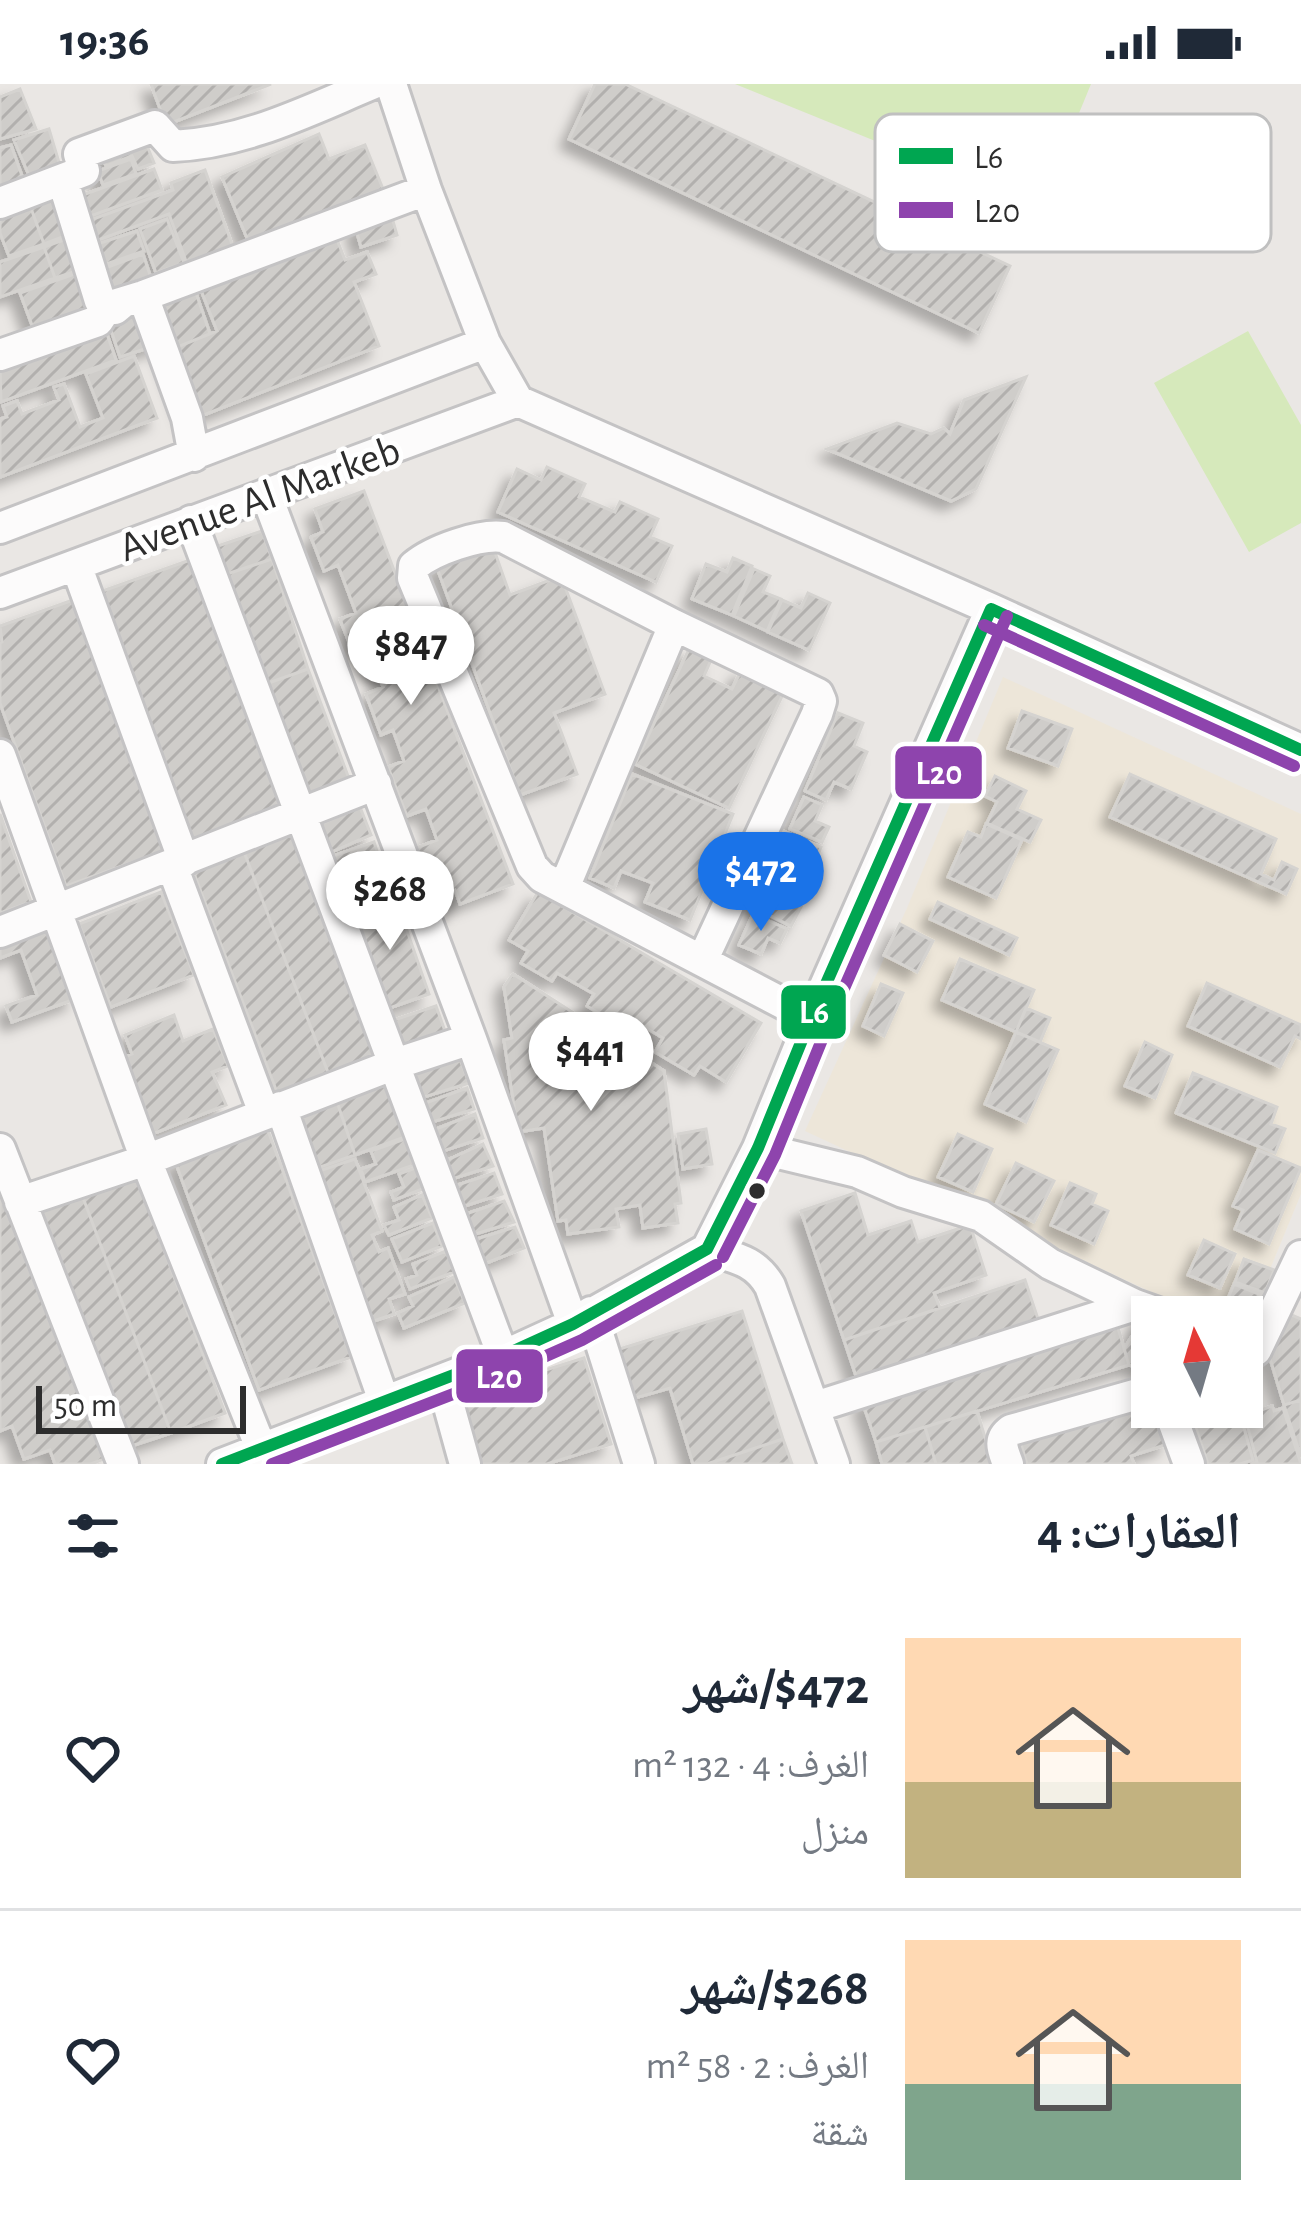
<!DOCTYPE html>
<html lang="ar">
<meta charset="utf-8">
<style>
:root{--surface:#fff;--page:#f6f6f7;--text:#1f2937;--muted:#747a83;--line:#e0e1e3;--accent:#1a73e8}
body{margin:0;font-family:"Alegreya Sans","Noto Naskh Arabic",sans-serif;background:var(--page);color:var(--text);direction:rtl;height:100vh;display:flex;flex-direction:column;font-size:45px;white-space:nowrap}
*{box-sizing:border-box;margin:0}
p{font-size:39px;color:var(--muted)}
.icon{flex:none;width:66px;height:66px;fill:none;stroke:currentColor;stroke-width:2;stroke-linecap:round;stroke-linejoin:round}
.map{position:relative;height:1380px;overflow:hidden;direction:ltr}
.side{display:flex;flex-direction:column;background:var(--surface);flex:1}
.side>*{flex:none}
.needle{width:78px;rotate:355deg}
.controls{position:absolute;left:1131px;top:1212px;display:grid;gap:24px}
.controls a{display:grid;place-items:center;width:132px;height:132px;border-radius:0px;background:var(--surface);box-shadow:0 6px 18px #0003;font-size:60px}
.scale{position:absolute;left:36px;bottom:30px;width:210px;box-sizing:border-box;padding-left:12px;border:6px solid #2d2d2d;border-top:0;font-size:33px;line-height:42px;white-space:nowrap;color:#2d2d2d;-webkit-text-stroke:9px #fff;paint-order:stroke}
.price{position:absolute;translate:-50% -102px;padding:0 27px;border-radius:42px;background:#fff;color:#222;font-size:39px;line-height:78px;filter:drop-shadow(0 3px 6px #0008)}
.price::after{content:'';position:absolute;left:50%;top:72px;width:36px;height:27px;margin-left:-18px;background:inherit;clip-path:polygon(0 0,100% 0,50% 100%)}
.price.selected{background:var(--accent);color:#fff}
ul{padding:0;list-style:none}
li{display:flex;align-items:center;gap:36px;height:300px;padding:0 60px}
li+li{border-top:3px solid var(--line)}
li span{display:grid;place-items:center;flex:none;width:336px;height:240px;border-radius:0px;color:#555}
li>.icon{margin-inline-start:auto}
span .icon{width:144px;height:144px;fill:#fffc;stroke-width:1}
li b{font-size:51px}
h2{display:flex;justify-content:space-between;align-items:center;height:144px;padding:0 60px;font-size:51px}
.status{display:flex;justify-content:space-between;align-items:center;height:84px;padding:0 60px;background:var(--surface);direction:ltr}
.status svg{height:33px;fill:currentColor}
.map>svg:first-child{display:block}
</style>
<div class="status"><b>19:36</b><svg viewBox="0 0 49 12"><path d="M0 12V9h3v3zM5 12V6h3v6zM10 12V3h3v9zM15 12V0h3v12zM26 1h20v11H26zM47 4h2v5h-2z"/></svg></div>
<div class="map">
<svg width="1301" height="1380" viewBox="0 0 1301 1380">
<defs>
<pattern id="building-hatch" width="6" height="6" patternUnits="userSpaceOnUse" patternTransform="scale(3)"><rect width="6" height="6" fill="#cfcdca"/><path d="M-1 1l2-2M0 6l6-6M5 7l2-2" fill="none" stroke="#b2b0ae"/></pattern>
<filter id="shadow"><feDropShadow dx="-9" dy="9" stdDeviation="6" flood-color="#0004"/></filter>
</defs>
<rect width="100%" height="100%" fill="#eae7e4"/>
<path fill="#ede6d9" d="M 1003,593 L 1301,730 L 1301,1110 L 1243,1251 L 1242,1233 L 1205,1233 L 805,1047 L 907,824 Z"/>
<path fill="#d6e9bb" d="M 735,0 L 1091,0 L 1040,124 Z
M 1248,247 L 1301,341 L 1301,439 L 1249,468 L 1154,299 Z"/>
<path fill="url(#building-hatch)" stroke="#d5d3d0" stroke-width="3" filter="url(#shadow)" d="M 151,0 L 271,0 L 166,41 Z
M 595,0 L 625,0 L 1010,182 L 979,249 L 569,55 Z
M 20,5 L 36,45 L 0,55 L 0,13 Z
M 49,45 L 63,92 L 33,101 L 14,56 Z
M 319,50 L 329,75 L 365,61 L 385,110 L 251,164 L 222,93 Z
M 143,52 L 154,79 L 138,85 L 132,72 L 106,82 L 100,69 Z
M 11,61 L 26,103 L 0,105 L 0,64 Z
M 131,75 L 136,90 L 103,101 L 98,87 Z
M 154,85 L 162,106 L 88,133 L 80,112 Z
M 205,86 L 233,163 L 187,180 L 169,130 L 93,158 L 85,138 L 173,106 L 171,99 Z
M 57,105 L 73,149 L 44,160 L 28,116 Z
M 28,116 L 44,160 L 9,172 L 0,149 L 0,126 Z
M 391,130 L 397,151 L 361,163 L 355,142 Z
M 167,135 L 184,179 L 156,189 L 140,145 Z
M 137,147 L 144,167 L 95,184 L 88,163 Z
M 334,148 L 345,176 L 367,168 L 376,190 L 354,198 L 379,262 L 191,336 L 165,268 L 217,247 L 199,201 Z
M 72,153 L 83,185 L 55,194 L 44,163 Z
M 44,163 L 55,194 L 0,213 L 0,178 Z
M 143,170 L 151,194 L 105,211 L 97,187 Z
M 83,187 L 98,230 L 36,252 L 20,209 Z
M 194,203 L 210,250 L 165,268 L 149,222 Z
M 143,218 L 157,261 L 120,273 L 106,231 Z
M 105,244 L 116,276 L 1,318 L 0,281 Z
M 134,272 L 157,334 L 0,393 L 0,335 L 7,333 L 3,322 L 17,317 L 22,330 L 59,316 L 54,303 L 64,300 L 80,343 L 103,334 L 86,290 Z
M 1026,293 L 976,405 L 951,417 L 827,365 L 897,339 L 931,350 L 944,344 L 950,350 L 964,316 Z
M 547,383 L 585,400 L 579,413 L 615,428 L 620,418 L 658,435 L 650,453 L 672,462 L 656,498 L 498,428 L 517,385 L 541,396 Z
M 364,407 L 513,800 L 460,820 L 455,806 L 434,814 L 416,764 L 437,756 L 426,725 L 407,732 L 388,683 L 404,677 L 393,646 L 381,651 L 366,610 L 383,603 L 367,560 L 352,566 L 340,535 L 356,529 L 338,481 L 324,487 L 311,453 L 323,448 L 315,425 Z
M 262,447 L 272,475 L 221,492 L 212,464 Z
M 492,460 L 510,511 L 561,492 L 605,610 L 554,629 L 577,690 L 520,711 L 436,481 Z
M 733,474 L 752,482 L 732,531 L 692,515 L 706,480 L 727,488 Z
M 193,475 L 282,725 L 186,759 L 97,509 Z
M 272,475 L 308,585 L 260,602 L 221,492 Z
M 754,485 L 770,492 L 763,508 L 781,515 L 767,547 L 734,532 Z
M 808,509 L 830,519 L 809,566 L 768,548 L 782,516 L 801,524 Z
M 73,516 L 164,767 L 66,802 L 0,619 L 0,559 L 2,558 L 0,542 Z
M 689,565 L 711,576 L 704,592 L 732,605 L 742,585 L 785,606 L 729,724 L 635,680 Z
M 308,585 L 351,700 L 301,718 L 260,602 Z
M 1022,627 L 1072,645 L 1058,682 L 1008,664 Z
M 838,629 L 863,639 L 854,662 L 867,668 L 851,705 L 834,698 L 826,716 L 805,707 Z
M 632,690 L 733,730 L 690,836 L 645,818 L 653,799 L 621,787 L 614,804 L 590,794 Z
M 1130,690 L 1276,755 L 1261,790 L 1274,796 L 1282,778 L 1297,785 L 1286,810 L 1110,733 Z
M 995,692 L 1026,707 L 1017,725 L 1041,736 L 1030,758 L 987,739 L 997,718 L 985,712 Z
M 804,713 L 822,721 L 815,737 L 829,743 L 822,758 L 790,745 Z
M 360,723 L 371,751 L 327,770 L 316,742 Z
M 0,730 L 31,818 L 0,829 Z
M 986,740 L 1022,756 L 996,814 L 948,793 L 968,748 L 981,753 Z
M 290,747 L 376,974 L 329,991 L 243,765 Z
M 783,747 L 821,763 L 814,781 L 797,774 L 789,793 L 768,785 Z
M 374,758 L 391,809 L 347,824 L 330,773 Z
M 243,765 L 329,991 L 278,1011 L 192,784 Z
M 768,790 L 786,799 L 780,813 L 801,823 L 791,842 L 751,822 Z
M 161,808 L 194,891 L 111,923 L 79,840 Z
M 538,808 L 761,939 L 726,998 L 700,982 L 694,991 L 655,968 L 663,954 L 628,933 L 622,943 L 587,922 L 594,910 L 557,889 L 552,897 L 521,879 L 528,867 L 509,856 Z
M 395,812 L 429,910 L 384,926 L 351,827 Z
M 938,818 L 1017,854 L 1009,871 L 930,835 Z
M 753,830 L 787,845 L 780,859 L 768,854 L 761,870 L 739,861 Z
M 900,840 L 933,857 L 917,888 L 884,871 Z
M 49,843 L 75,915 L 12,938 L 6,922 L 37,911 L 21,866 L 0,874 L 0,861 Z
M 960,875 L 1034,906 L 1016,948 L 942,916 Z
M 513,890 L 664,987 L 681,1119 L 675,1120 L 678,1139 L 643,1144 L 640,1121 L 616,1125 L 619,1143 L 568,1150 L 566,1136 L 558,1137 L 544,1044 L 518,1048 L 504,956 L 512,954 L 504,903 Z
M 1207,899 L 1301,941 L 1301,955 L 1295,952 L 1280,983 L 1188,942 Z
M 881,900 L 903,909 L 884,952 L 863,942 Z
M 436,922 L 445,947 L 398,964 L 388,938 Z
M 1026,924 L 1050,934 L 1040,958 L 1016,948 Z
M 174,931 L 183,957 L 213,945 L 228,982 L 212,988 L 226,1021 L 147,1052 L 117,976 L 132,970 L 125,951 Z
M 1016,948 L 1058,966 L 1026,1038 L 985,1020 Z
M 1145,958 L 1172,971 L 1155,1014 L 1125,1002 Z
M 459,973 L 469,999 L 421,1014 L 410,989 Z
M 1193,989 L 1277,1023 L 1271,1040 L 1285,1045 L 1275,1069 L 1176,1029 Z
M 385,995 L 405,1053 L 355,1071 L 335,1012 Z
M 467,1004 L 474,1025 L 426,1040 L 417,1022 Z
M 335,1012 L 355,1071 L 309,1087 L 288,1029 Z
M 475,1030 L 483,1054 L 443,1067 L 428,1048 Z
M 267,1044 L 351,1273 L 259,1306 L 175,1077 Z
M 706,1045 L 712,1080 L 683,1085 L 678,1050 Z
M 958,1050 L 992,1065 L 973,1108 L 938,1093 Z
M 405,1055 L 414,1081 L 365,1098 L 361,1085 L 376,1080 L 371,1067 Z
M 483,1060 L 493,1082 L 452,1095 L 443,1078 Z
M 1258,1066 L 1301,1084 L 1269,1160 L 1235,1145 L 1243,1126 L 1233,1122 Z
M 355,1075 L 382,1147 L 372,1151 L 379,1168 L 388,1164 L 405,1210 L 389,1215 L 394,1230 L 362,1241 L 310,1090 Z
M 1016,1079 L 1054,1097 L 1034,1138 L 996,1120 Z
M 418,1083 L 425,1104 L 394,1116 L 391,1108 L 404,1103 L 399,1090 Z
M 0,1087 L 104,1375 L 91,1380 L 55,1380 L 50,1366 L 24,1375 L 12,1342 L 0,1347 Z
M 494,1089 L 502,1110 L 465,1122 L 454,1102 Z
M 136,1091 L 225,1329 L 171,1349 L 82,1111 Z
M 1070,1099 L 1096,1110 L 1092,1120 L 1108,1127 L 1094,1160 L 1051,1141 Z
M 855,1109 L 868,1151 L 911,1137 L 918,1158 L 970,1141 L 986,1191 L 934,1209 L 940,1224 L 844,1256 L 801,1127 Z
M 82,1111 L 171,1349 L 122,1365 L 36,1128 Z
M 422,1111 L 432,1134 L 389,1151 L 384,1141 L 399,1136 L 394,1123 Z
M 504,1117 L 514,1138 L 466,1153 L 457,1133 Z
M 433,1139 L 442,1162 L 402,1178 L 392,1155 Z
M 515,1143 L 524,1164 L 479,1182 L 467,1158 Z
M 1204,1156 L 1235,1170 L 1220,1204 L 1188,1191 Z
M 446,1167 L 454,1188 L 410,1205 L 406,1195 L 417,1191 L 413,1180 Z
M 1244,1175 L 1274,1186 L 1265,1209 L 1235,1198 Z
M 454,1193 L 465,1219 L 404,1244 L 398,1229 L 413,1222 L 409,1213 Z
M 1025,1196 L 1040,1241 L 859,1301 L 844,1256 Z
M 1234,1200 L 1276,1217 L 1269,1235 L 1227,1217 Z
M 1280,1226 L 1301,1235 L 1301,1316 L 1284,1321 L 1266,1261 Z
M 742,1227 L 783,1355 L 707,1380 L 693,1380 L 670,1304 L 628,1316 L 613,1267 Z
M 1145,1231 L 1152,1234 L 1152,1288 L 1129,1281 L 1124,1265 Z
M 1116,1237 L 1129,1281 L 876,1358 L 862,1317 Z
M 584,1274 L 611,1360 L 547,1380 L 482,1380 L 460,1313 Z
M 1152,1315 L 1152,1323 L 1156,1323 L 1168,1360 L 1131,1372 L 1134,1380 L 1027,1380 L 1020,1357 Z
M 1301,1316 L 1301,1373 L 1284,1321 Z
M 1272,1322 L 1274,1327 L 1283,1324 L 1301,1380 L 1251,1380 L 1257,1378 L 1246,1336 L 1254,1333 L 1253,1329 Z
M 1189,1323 L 1238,1323 L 1253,1376 L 1240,1380 L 1208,1380 Z
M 977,1327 L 993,1380 L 936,1380 L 925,1343 Z
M 925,1343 L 936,1380 L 882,1380 L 876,1358 Z
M 783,1355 L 792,1380 L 707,1380 Z"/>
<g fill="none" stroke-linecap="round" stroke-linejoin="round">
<defs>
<path id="minor" d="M 391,0 L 426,106 L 485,259 L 518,317 L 991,525 L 1301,666
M 63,97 L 100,217 L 107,223 L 143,212 L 426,106
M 0,119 L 84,87 L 79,70 L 155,42 L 173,62 C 245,59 307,27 372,0
M 143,212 L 187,334 L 194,372
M 0,271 L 98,237 L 106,225 L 115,225 L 121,220
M 266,410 L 471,955 L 573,1240
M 191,437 L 503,1272
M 0,444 L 485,259
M 76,481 L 184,777
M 0,509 L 518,317
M 0,671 L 146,1076 L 261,1364
M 172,782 L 264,1029
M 564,804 L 674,541
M 0,848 L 376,700
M 703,875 L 817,630 L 821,617 L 818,610 L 674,541 L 503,453 C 479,450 433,466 414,482 L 413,494 L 532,782 L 542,793 L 811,934
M 281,1023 L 384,1317
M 758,1064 L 857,1088 L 903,1108 L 981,1132 L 1050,1180 L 1135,1221 L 1169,1233
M 0,1065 L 123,1380
M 20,1118 L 146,1076 L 395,980 L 471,955
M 707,1165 L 758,1064 L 811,934 L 991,525
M 707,1165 C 735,1174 755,1176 770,1202 L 834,1380
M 591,1228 L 639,1380
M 1242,1270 L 1249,1271 L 1256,1266 L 1301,1172
M 442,1297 L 465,1380
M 815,1323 L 1135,1221
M 1168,1323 L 1189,1380
M 222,1380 L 503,1272 L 573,1240 L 707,1165
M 1008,1380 C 1003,1366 997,1356 1011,1346 L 1152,1306"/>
</defs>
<use href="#minor" stroke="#c4c3c4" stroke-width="36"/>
<use href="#minor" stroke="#fcfbfb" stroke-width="30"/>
<defs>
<path id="bus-1" d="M 991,525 L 1301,666
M 707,1165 L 758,1064 L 811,934 L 991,525
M 222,1380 L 503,1272 L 573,1240 L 707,1165"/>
<path id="bus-2" d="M 984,541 L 1294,682
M 723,1173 L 775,1071 L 828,941 L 1007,532
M 272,1380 L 510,1288 L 582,1256 L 716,1181"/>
</defs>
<use href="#bus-1" stroke="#fff" stroke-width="21"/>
<use href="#bus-2" stroke="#fff" stroke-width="21"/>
<use href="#bus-1" stroke="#00a651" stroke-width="12"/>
<use href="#bus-2" stroke="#8e44ad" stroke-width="12"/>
</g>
<circle fill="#2d2d2d" stroke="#fff" stroke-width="4.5" cx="757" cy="1107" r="10"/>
<g text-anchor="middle" stroke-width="9" stroke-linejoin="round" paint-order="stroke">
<g font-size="42" fill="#2d2d2d" stroke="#fff">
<text transform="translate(259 413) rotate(-20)" y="15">Avenue Al Markeb</text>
</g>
</g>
<rect x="875" y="30" width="396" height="138" rx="18" fill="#fff" stroke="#c0c0c0" stroke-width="3"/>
<rect x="899" y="64" width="54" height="16" fill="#00a651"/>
<rect x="899" y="118" width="54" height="16" fill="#8e44ad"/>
<g font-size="33" fill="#2d2d2d">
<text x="974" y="84">L6</text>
<text x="974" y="138">L20</text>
</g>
<g stroke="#fff" stroke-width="4.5">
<rect x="893" y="660" width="91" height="57" rx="12" fill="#8e44ad"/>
<rect x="779" y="899" width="69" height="58" rx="12" fill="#00a651"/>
<rect x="454" y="1263" width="91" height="58" rx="12" fill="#8e44ad"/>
</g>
<g font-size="33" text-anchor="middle" font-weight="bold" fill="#fff">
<text x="939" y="700">L20</text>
<text x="814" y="939">L6</text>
<text x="499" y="1304">L20</text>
</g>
</svg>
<div class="controls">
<a><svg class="needle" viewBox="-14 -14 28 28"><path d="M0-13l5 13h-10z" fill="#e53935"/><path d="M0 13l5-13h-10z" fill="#747a83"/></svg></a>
</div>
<div class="scale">50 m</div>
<b class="price" style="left:411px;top:624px">$847</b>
<b class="price selected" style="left:761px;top:850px">$472</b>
<b class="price" style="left:390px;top:869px">$268</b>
<b class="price" style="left:591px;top:1030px">$441</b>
</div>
<section class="side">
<h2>العقارات: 4<svg class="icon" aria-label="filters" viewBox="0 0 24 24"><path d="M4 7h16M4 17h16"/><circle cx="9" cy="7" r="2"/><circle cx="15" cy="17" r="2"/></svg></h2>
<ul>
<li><span style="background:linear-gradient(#ffd9b3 60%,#c2b280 0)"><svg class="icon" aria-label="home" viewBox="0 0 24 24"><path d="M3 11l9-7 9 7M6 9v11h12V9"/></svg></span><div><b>$472/شهر</b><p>الغرف: 4 · 132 m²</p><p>منزل</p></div><svg class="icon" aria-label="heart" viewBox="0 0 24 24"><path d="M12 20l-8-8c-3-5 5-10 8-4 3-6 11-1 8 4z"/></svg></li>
<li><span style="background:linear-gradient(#ffd9b3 60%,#7fa58c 0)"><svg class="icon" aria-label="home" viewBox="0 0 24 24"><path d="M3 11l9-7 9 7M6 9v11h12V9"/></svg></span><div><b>$268/شهر</b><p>الغرف: 2 · 58 m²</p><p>شقة</p></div><svg class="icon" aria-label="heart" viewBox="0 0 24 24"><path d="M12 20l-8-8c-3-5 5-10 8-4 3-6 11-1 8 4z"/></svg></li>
</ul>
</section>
